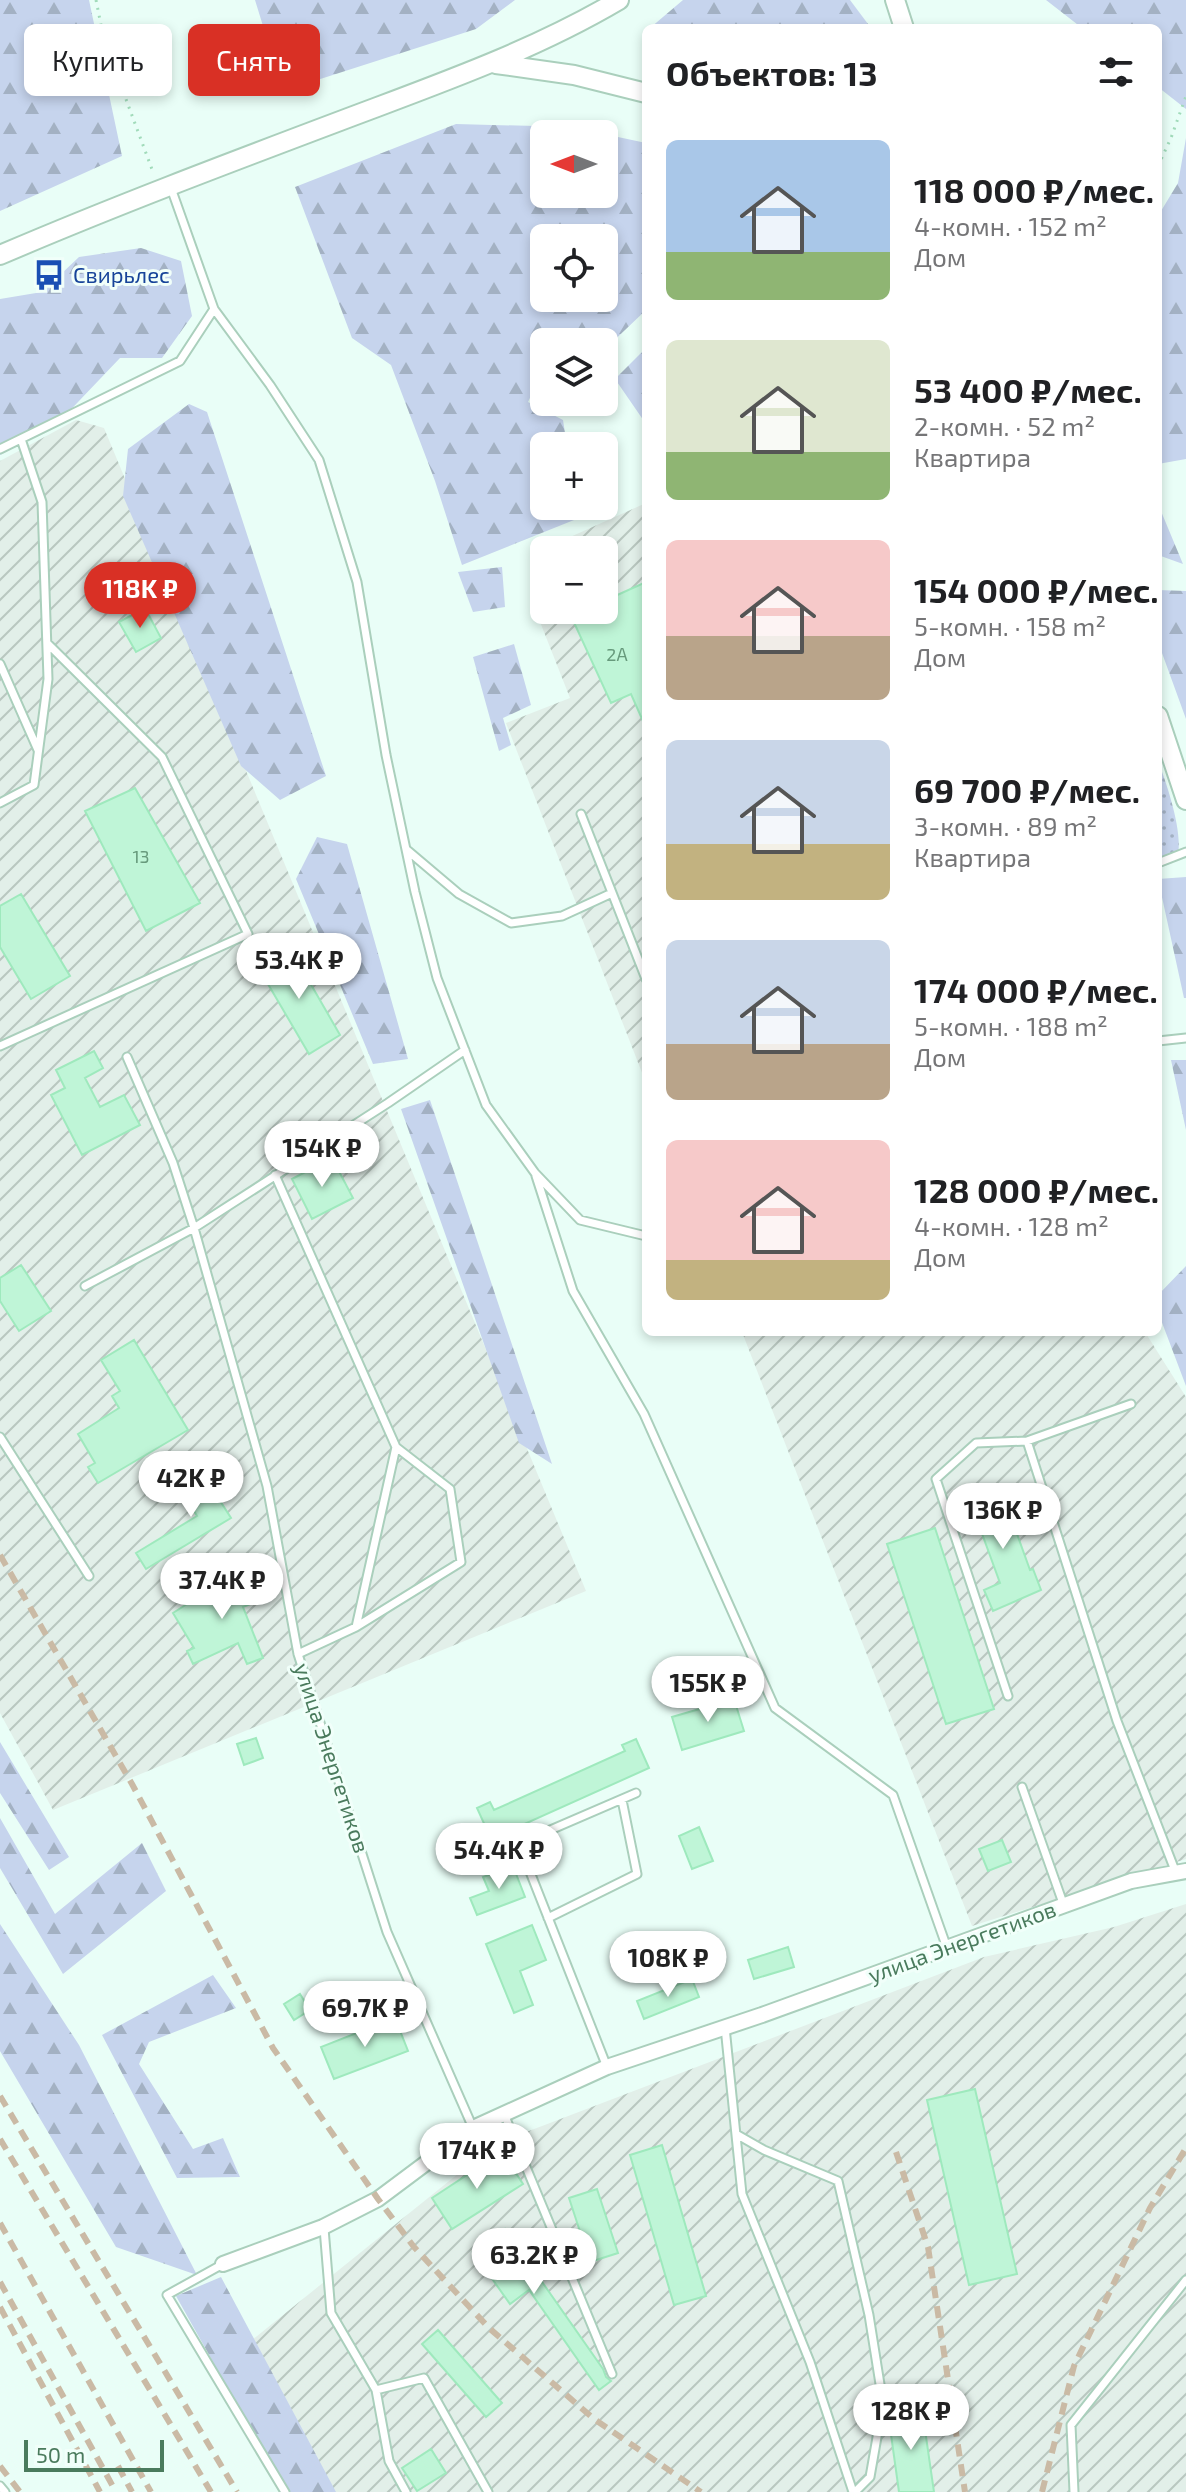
<!DOCTYPE html>
<html lang="ru">
<meta charset="utf-8">
<style>
:root{--surface:#fff;--page:#f2f2f2;--text:#202124;--muted:#757577;--accent:#d93025}
body{margin:0;font-family:"Exo 2",sans-serif;background:var(--page);color:var(--text);height:100vh;display:flex;flex-direction:column;font-size:30px;white-space:nowrap}
*{box-sizing:border-box;margin:0}
p{font-size:26px;color:var(--muted)}
.icon{flex:none;width:44px;height:44px;fill:none;stroke:currentColor;stroke-width:2;stroke-linecap:round;stroke-linejoin:round}
.map{position:relative;flex:1;overflow:hidden}
.panel{position:absolute;left:642px;top:24px;width:520px;height:1312px;display:flex;flex-direction:column;background:var(--surface);border-radius:12px;box-shadow:0 4px 12px #0003}
.panel>*{flex:none}
.top-card{position:absolute;left:24px;top:24px;width:498px;height:72px;display:flex;gap:16px}
.needle{width:52px;rotate:270deg}
.controls{position:absolute;left:530px;top:120px;display:grid;gap:16px}
.controls a{display:grid;place-items:center;width:88px;height:88px;border-radius:12px;background:var(--surface);box-shadow:0 4px 12px #0003;font-size:40px}
.scale{position:absolute;left:24px;bottom:20px;width:140px;box-sizing:border-box;padding-left:8px;border:4px solid #4a7b5d;border-top:0;font-size:22px;line-height:28px;white-space:nowrap;color:#4a7b5d;-webkit-text-stroke:6px #f1fffa;paint-order:stroke}
.price{position:absolute;translate:-50% -68px;padding:0 18px;border-radius:28px;background:#fff;color:#222;font-size:26px;line-height:52px;filter:drop-shadow(0 2px 4px #0008)}
.price::after{content:'';position:absolute;left:50%;top:48px;width:24px;height:18px;margin-left:-12px;background:inherit;clip-path:polygon(0 0,100% 0,50% 100%)}
.price.on{background:var(--accent);color:#fff}
ul{padding:0;list-style:none}
li{display:flex;align-items:center;gap:24px;height:200px;padding:0 24px}
li span{display:grid;place-items:center;flex:none;width:224px;height:160px;border-radius:12px;color:#555}
li>.icon{margin-inline-start:auto}
span .icon{width:96px;height:96px;fill:#fffc;stroke-width:1}
li b{font-size:34px}
h2{display:flex;justify-content:space-between;align-items:center;height:96px;padding:0 24px;font-size:34px}
.tag{padding:0 28px;border-radius:12px;background:var(--surface);box-shadow:0 4px 12px #0003;font-size:28px;line-height:72px}
.tag.on{background:var(--accent);color:#fff}
.map>svg:first-child{display:block}
</style>
<div class="map">
<svg width="1186" height="2492" viewBox="0 0 1186 2492">
<defs>
<pattern id="industrial-furrows" width="10" height="10" patternUnits="userSpaceOnUse" patternTransform="scale(2)"><rect width="10" height="10" fill="#e2efe9"/><path d="M-1 1l2-2M0 10L10 0M9 11l2-2" fill="none" stroke="#b9c7c0"/></pattern>
<pattern id="grass-dots" width="8" height="8" patternUnits="userSpaceOnUse" patternTransform="scale(2)"><rect width="8" height="8" fill="#c6d4ed"/><path d="M2 2h.1M6 6h.1" fill="none" stroke="#a3b1c3" stroke-width="1.8" stroke-linecap="round"/></pattern>
<pattern id="forest-firs" width="22" height="20" patternUnits="userSpaceOnUse" patternTransform="scale(2)"><rect width="22" height="20" fill="#c6d4ed"/><path d="M5 1l3.5 6h-7zM16 11l3.5 6h-7z" fill="#a3b1c3"/></pattern>
</defs>
<rect width="100%" height="100%" fill="#e9fef7"/>
<path fill="url(#industrial-furrows)" fill-rule="evenodd" d="M 76,420 L 104,428 L 586,1591 L 53,1810 L 0,1713 L 0,461 Z
M 646,503 L 646,1083 L 506,723 L 570,698 L 531,599 L 530,555 ZM 544,550 L 604,550 L 604,610 L 544,610 Z
M 742,1332 L 1145,1332 L 1186,1397 L 1186,1859 L 972,1926 Z
M 1186,1904 L 1186,2492 L 304,2492 L 226,2361 L 495,2144 L 984,1957 L 1114,1927 Z"/>
<path fill="url(#grass-dots)" d="M 1158,761 C 1167,784 1186,840 1176,860 C 1172,864 1163,866 1158,868 Z"/>
<path fill="url(#forest-firs)" fill-rule="evenodd" d="M 0,0 L 89,0 L 122,156 L 0,211 Z
M 255,0 L 515,0 L 476,29 L 283,91 Z
M 683,0 L 850,0 L 871,28 L 650,28 Z
M 1046,0 L 1186,0 L 1186,109 L 1158,87 L 1158,28 L 1082,28 Z
M 456,124 L 573,127 L 604,134 L 544,134 L 544,194 L 604,194 L 604,134 L 646,143 L 646,310 L 604,350 L 604,342 L 544,342 L 544,369 L 528,402 L 563,420 L 567,446 L 544,446 L 544,506 L 577,506 L 579,518 L 462,565 L 435,481 L 391,365 L 352,338 L 295,187 ZM 544,238 L 604,238 L 604,298 L 544,298 Z
M 1186,138 L 1186,459 L 1158,464 L 1158,216 L 1178,183 Z
M 141,248 L 181,261 L 192,316 L 162,358 L 120,358 L 58,423 L 0,455 L 0,299 L 42,292 L 79,257 Z
M 646,348 L 646,424 L 615,379 Z
M 189,404 L 207,412 L 326,776 L 280,800 L 241,766 L 123,496 L 128,449 Z
M 1158,504 L 1183,564 L 1158,555 Z
M 502,567 L 505,607 L 473,612 L 458,572 Z
M 1158,590 L 1186,591 L 1186,719 L 1158,642 Z
M 514,644 L 531,705 L 503,718 L 511,745 L 499,751 L 473,657 Z
M 317,837 L 347,844 L 408,1059 L 373,1064 L 296,879 Z
M 1186,877 L 1186,998 L 1184,998 L 1158,879 Z
M 1171,1060 L 1186,1060 L 1186,1130 Z
M 430,1100 L 552,1464 L 519,1443 L 401,1109 Z
M 1186,1266 L 1186,1386 L 1158,1312 L 1158,1295 Z
M 0,1742 L 69,1857 L 49,1870 L 0,1793 Z
M 0,1818 L 55,1914 L 142,1843 L 166,1891 L 63,1974 L 0,1868 Z
M 0,1924 L 79,2045 L 197,2275 L 116,2247 L 0,2051 Z
M 213,1975 L 236,2008 L 149,2042 L 139,2064 L 193,2149 L 223,2138 L 240,2177 L 177,2178 L 102,2035 Z
M 221,2277 L 336,2492 L 286,2492 L 176,2296 Z"/>
<path fill="#bff5d7" stroke="#9ee9bd" stroke-width="2" d="M 646,582 L 646,728 L 631,694 L 611,703 L 571,616 L 584,610 L 604,610 L 604,601 Z
M 145,608 L 161,638 L 136,652 L 119,622 Z
M 135,788 L 200,903 L 146,931 L 85,811 Z
M 21,894 L 70,976 L 31,999 L 0,947 L 0,906 Z
M 290,948 L 340,1035 L 309,1054 L 258,967 Z
M 94,1051 L 103,1068 L 85,1078 L 100,1107 L 124,1095 L 140,1125 L 82,1155 L 51,1095 L 65,1088 L 56,1070 Z
M 332,1158 L 353,1198 L 312,1219 L 292,1179 Z
M 21,1265 L 51,1311 L 19,1331 L 0,1301 L 0,1278 Z
M 134,1340 L 188,1430 L 98,1483 L 88,1467 L 95,1463 L 78,1434 L 119,1408 L 112,1396 L 120,1391 L 101,1360 Z
M 212,1469 L 225,1491 L 217,1496 L 231,1518 L 146,1569 L 136,1553 L 197,1516 L 180,1488 Z
M 1000,1487 L 1030,1570 L 1033,1569 L 1041,1590 L 993,1611 L 984,1590 L 1000,1583 L 969,1498 Z
M 935,1528 L 994,1709 L 946,1724 L 887,1544 Z
M 264,1577 L 272,1595 L 243,1607 L 263,1658 L 247,1664 L 238,1643 L 193,1664 L 187,1651 L 194,1648 L 173,1613 L 226,1579 L 235,1592 Z
M 734,1699 L 744,1731 L 682,1750 L 672,1717 Z
M 256,1738 L 263,1758 L 244,1765 L 237,1744 Z
M 636,1739 L 649,1768 L 491,1839 L 477,1808 L 490,1802 L 494,1810 L 625,1751 L 622,1745 Z
M 699,1827 L 713,1861 L 692,1869 L 679,1836 Z
M 1002,1840 L 1011,1862 L 988,1871 L 979,1849 Z
M 513,1866 L 525,1897 L 477,1915 L 470,1898 L 489,1891 L 483,1877 Z
M 532,1925 L 546,1960 L 520,1971 L 533,2005 L 514,2013 L 486,1944 Z
M 788,1947 L 794,1967 L 754,1979 L 748,1960 Z
M 692,1979 L 699,1997 L 644,2019 L 637,2001 Z
M 300,1994 L 310,2010 L 294,2020 L 284,2004 Z
M 395,2018 L 408,2051 L 334,2079 L 321,2047 Z
M 975,2089 L 1017,2274 L 969,2285 L 927,2100 Z
M 662,2145 L 706,2296 L 674,2305 L 630,2155 Z
M 502,2152 L 523,2184 L 452,2229 L 432,2198 Z
M 597,2189 L 618,2253 L 590,2262 L 569,2198 Z
M 505,2229 L 603,2369 L 606,2377 L 611,2381 L 599,2390 L 529,2290 L 510,2304 L 473,2252 Z
M 438,2330 L 502,2403 L 486,2417 L 422,2344 Z
M 922,2409 L 934,2492 L 899,2492 L 888,2413 Z
M 431,2449 L 446,2473 L 417,2491 L 402,2468 Z"/>
<g fill="none" stroke-linecap="round" stroke-linejoin="round">
<defs>
<path id="service" d="M 171,188 L 214,309 L 270,385 L 319,460 L 357,582 L 386,755 L 415,892 L 437,978 L 486,1105 L 535,1173 L 580,1220 L 646,1236
M 0,449 L 180,361 L 214,309
M 0,664 L 38,750
M 0,803 L 34,785 L 48,679 L 42,502 L 21,439
M 581,814 L 646,979
M 407,850 L 459,894 L 511,923 L 562,916 L 612,893
M 1158,863 L 1186,852
M 1158,1041 L 1186,1038
M 0,1046 L 248,934 L 162,757 L 47,643
M 127,1057 L 173,1163 L 194,1228 L 267,1486 L 298,1654 L 387,1932 L 473,2128
M 275,1175 L 396,1447 L 356,1627 L 298,1654
M 536,1176 L 573,1291 L 644,1414 L 775,1708 L 893,1795 L 947,1948
M 85,1286 L 194,1228 L 388,1103 L 465,1050
M 0,1437 L 89,1576
M 1027,1441 L 1131,1404
M 356,1627 L 461,1562 L 450,1489 L 396,1447
M 1008,1696 L 936,1479 L 976,1443 L 1027,1441 L 1117,1721 L 1176,1873
M 1022,1787 L 1064,1906
M 519,1844 L 607,2067
M 483,1859 L 636,1793
M 548,1918 L 637,1874 L 622,1800
M 725,2027 L 742,2194 L 810,2362 L 853,2492
M 504,2114 L 612,2374
M 736,2134 L 764,2150 L 838,2181 L 869,2315 L 883,2403 L 870,2477 L 855,2492
M 324,2228 L 331,2313 L 376,2390 L 389,2461 L 406,2492
M 223,2264 L 167,2295 L 285,2492
M 376,2390 L 424,2378 L 488,2492
M 0,2486 L 5,2492
M 1074,2492 L 1071,2425 L 1186,2280"/>
<path id="minor" d="M 223,2264 L 323,2227 L 378,2199 L 473,2128 L 607,2067 L 762,2015 L 1131,1881 L 1186,1871"/>
<path id="tertiary" d="M 895,0 L 904,28
M 496,64 L 574,75 L 646,93
M 0,255 C 112,207 226,164 340,121 C 435,85 531,52 619,0
M 1158,716 L 1186,800"/>
</defs>
<use href="#service" stroke="#aacfbc" stroke-width="11"/>
<use href="#minor" stroke="#aacfbc" stroke-width="18"/>
<use href="#tertiary" stroke="#aacfbc" stroke-width="22"/>
<path stroke="#a1dbba" stroke-width="3" stroke-dasharray="2 6" stroke-linecap="butt" d="M 96,0 L 104,40 L 153,172
M 1158,166 L 1171,138 L 1186,96"/>
<use href="#service" stroke="#fff" stroke-width="7"/>
<use href="#minor" stroke="#fff" stroke-width="14"/>
<use href="#tertiary" stroke="#fff" stroke-width="18"/>
<path stroke="#cabaa5" stroke-width="6" stroke-dasharray="12 8" stroke-linecap="butt" d="M 0,1555 L 132,1784 L 273,2048 L 378,2199 L 414,2247 L 489,2328 L 594,2419 L 701,2492
M 0,2096 L 237,2492
M 0,2139 L 211,2492
M 896,2152 L 928,2247 L 965,2492
M 0,2223 L 151,2492
M 0,2282 L 116,2492
M 0,2307 L 100,2492
M 0,2466 L 20,2492
M 118,2466 L 132,2492
M 1042,2492 L 1074,2366 L 1150,2208 L 1186,2148"/>
</g>
<defs>
<symbol id="bus-bare" viewBox="-9 -9 18 18"><path d="M-5-6H5V4H4V6H2V4H-2V6H-4V4H-5ZM-3.5-4V0h7V-4ZM-3.5 1.2v1.5H-2V1.2ZM2 1.2v1.5H3.5V1.2Z" fill="#1a4fb4" stroke="#f1fffa" stroke-width="2.5" paint-order="stroke"/></symbol>
</defs>
<g fill-rule="evenodd">
<use href="#bus-bare" x="27" y="253" width="44" height="44"/>
</g>
<g text-anchor="middle" stroke-width="6" stroke-linejoin="round" paint-order="stroke">
<g font-size="18" fill="#679a7c">
<text x="617" y="661">2А</text>
<text x="141" y="863">13</text>
</g>
<g font-size="22" fill="#164399" stroke="#f1fffa" text-anchor="start">
<text x="73" y="283">Свирьлес</text>
</g>
<g font-size="22" fill="#4a7b5d" stroke="#f1fffa">
<text transform="translate(332 1758) rotate(72)" y="8">улица Энергетиков</text>
<text transform="translate(962 1942) rotate(-20)" y="8">улица Энергетиков</text>
</g>
</g>
</svg>
<div class="controls">
<a><svg class="needle" viewBox="-14 -14 28 28"><path d="M0-13l5 13h-10z" fill="#e53935"/><path d="M0 13l5-13h-10z" fill="#757577"/></svg></a>
<a><svg class="icon" aria-label="locate" viewBox="0 0 24 24"><circle cx="12" cy="12" r="6"/><path d="M12 2v4M12 18v4M2 12h4M18 12h4"/></svg></a>
<a><svg class="icon" aria-label="layers" viewBox="0 0 24 24"><path d="M12 4l9 5-9 5-9-5zM3 14l9 5 9-5"/></svg></a>
<a>+</a>
<a>−</a>
</div>
<div class="scale">50 m</div>
<b class="price on" style="left:140px;top:630px">118K ₽</b>
<b class="price" style="left:299px;top:1001px">53.4K ₽</b>
<b class="price" style="left:322px;top:1189px">154K ₽</b>
<b class="price" style="left:191px;top:1519px">42K ₽</b>
<b class="price" style="left:1003px;top:1551px">136K ₽</b>
<b class="price" style="left:222px;top:1621px">37.4K ₽</b>
<b class="price" style="left:708px;top:1724px">155K ₽</b>
<b class="price" style="left:499px;top:1891px">54.4K ₽</b>
<b class="price" style="left:668px;top:1999px">108K ₽</b>
<b class="price" style="left:365px;top:2049px">69.7K ₽</b>
<b class="price" style="left:477px;top:2191px">174K ₽</b>
<b class="price" style="left:534px;top:2296px">63.2K ₽</b>
<b class="price" style="left:911px;top:2452px">128K ₽</b>
<div class="top-card">
<a class="tag">Купить</a>
<a class="tag on">Снять</a>
</div>
<section class="panel">
<h2>Объектов: 13<svg class="icon" aria-label="filters" viewBox="0 0 24 24"><path d="M4 7h16M4 17h16"/><circle cx="9" cy="7" r="2"/><circle cx="15" cy="17" r="2"/></svg></h2>
<ul>
<li><span style="background:linear-gradient(#a9c7e8 70%,#8fb573 0)"><svg class="icon" aria-label="home" viewBox="0 0 24 24"><path d="M3 11l9-7 9 7M6 9v11h12V9"/></svg></span><div><b>118 000 ₽/мес.</b><p>4-комн. · 152 m²</p><p>Дом</p></div></li>
<li><span style="background:linear-gradient(#dfe7d0 70%,#8fb573 0)"><svg class="icon" aria-label="home" viewBox="0 0 24 24"><path d="M3 11l9-7 9 7M6 9v11h12V9"/></svg></span><div><b>53 400 ₽/мес.</b><p>2-комн. · 52 m²</p><p>Квартира</p></div></li>
<li><span style="background:linear-gradient(#f6c9c9 60%,#b9a48a 0)"><svg class="icon" aria-label="home" viewBox="0 0 24 24"><path d="M3 11l9-7 9 7M6 9v11h12V9"/></svg></span><div><b>154 000 ₽/мес.</b><p>5-комн. · 158 m²</p><p>Дом</p></div></li>
<li><span style="background:linear-gradient(#c9d6e8 65%,#c2b280 0)"><svg class="icon" aria-label="home" viewBox="0 0 24 24"><path d="M3 11l9-7 9 7M6 9v11h12V9"/></svg></span><div><b>69 700 ₽/мес.</b><p>3-комн. · 89 m²</p><p>Квартира</p></div></li>
<li><span style="background:linear-gradient(#c9d6e8 65%,#b9a48a 0)"><svg class="icon" aria-label="home" viewBox="0 0 24 24"><path d="M3 11l9-7 9 7M6 9v11h12V9"/></svg></span><div><b>174 000 ₽/мес.</b><p>5-комн. · 188 m²</p><p>Дом</p></div></li>
<li><span style="background:linear-gradient(#f6c9c9 75%,#c2b280 0)"><svg class="icon" aria-label="home" viewBox="0 0 24 24"><path d="M3 11l9-7 9 7M6 9v11h12V9"/></svg></span><div><b>128 000 ₽/мес.</b><p>4-комн. · 128 m²</p><p>Дом</p></div></li>
</ul>
</section>
</div>
